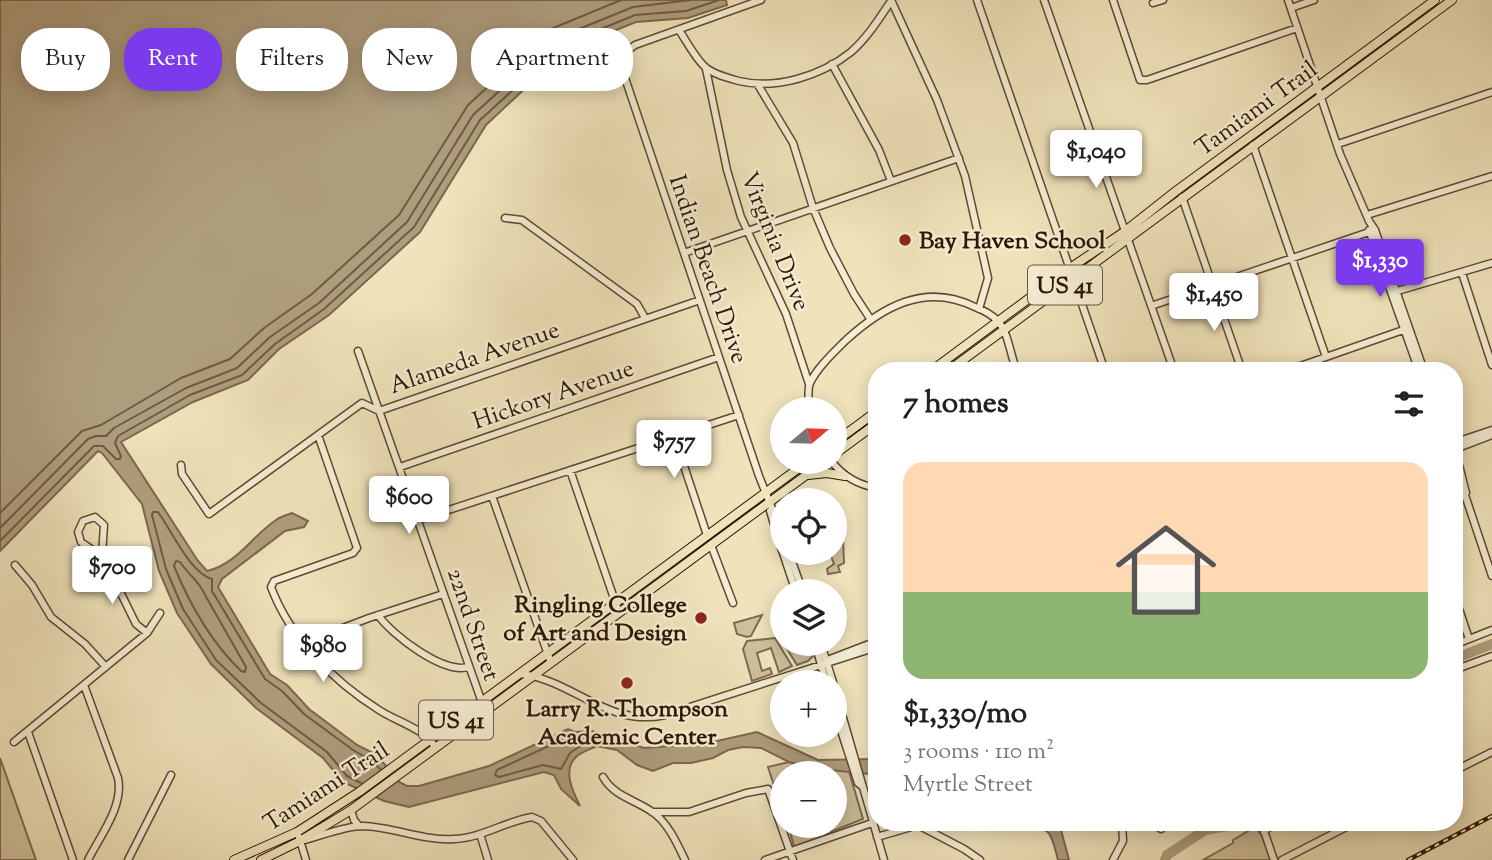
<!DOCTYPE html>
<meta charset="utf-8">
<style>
:root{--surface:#fff;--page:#f2f2f2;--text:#222;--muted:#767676;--line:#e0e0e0;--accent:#7c3aed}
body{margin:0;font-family:"Sorts Mill Goudy",serif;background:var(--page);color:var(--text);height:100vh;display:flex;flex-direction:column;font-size:26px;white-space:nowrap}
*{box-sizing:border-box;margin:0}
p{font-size:23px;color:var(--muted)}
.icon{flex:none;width:38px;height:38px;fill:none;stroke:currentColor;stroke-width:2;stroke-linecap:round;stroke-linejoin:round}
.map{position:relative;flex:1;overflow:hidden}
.panel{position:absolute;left:868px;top:362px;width:595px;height:469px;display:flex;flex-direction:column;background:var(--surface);border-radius:28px;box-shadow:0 4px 18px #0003}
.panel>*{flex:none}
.banner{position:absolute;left:21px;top:28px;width:665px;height:63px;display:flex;gap:14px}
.needle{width:46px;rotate:71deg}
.buttons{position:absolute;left:770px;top:397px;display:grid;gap:14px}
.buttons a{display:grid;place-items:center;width:77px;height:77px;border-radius:50%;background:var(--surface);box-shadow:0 4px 18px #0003;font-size:35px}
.price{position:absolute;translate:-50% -60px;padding:0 16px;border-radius:7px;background:#fff;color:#222;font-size:23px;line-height:46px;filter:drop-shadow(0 2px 4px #0008)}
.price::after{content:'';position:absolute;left:50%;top:42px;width:21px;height:16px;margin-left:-10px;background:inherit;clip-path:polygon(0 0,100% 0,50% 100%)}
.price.active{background:var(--accent);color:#fff}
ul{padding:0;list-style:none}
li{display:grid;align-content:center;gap:14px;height:371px;padding:0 35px}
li+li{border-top:2px solid var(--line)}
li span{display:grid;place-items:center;height:217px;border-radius:21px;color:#555}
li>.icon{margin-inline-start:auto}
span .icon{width:126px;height:126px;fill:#fffc;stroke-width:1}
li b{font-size:30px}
h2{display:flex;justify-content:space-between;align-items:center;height:84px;padding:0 35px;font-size:30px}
.pill{padding:0 24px;border-radius:28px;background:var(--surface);box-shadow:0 4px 18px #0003;font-size:24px;line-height:63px}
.pill.active{background:var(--accent);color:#fff}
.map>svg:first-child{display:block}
</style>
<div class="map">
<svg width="1492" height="860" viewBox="0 0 1492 860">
<rect width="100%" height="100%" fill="#f0e3bb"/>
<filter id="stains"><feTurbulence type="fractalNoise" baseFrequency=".00286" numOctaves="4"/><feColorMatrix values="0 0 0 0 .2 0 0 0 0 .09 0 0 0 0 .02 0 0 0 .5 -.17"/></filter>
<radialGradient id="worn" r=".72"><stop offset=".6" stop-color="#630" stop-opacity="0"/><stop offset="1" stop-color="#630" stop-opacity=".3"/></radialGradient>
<path fill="#cfc09c" stroke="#7e6b50" stroke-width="2" d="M 835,536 L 843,538 L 844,563 L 838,566 L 840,572 L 828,574 L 827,569 L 834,564 L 830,553 L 835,553 Z
M 762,615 L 751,636 L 747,637 L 737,634 L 734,623 Z
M 775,638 L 792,666 L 779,672 L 771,648 L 757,653 L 762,671 L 770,668 L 772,674 L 752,681 L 743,649 L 747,641 Z
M 784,644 L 809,644 L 813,656 L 808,661 L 797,665 Z
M 0,758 L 36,860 L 0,860 Z
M 789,762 L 820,769 L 848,768 L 863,819 L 828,833 L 795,849 L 788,826 L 835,826 L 835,774 L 782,774 L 782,810 L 768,767 Z
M 1255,827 L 1262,836 L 1271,860 L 1203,860 L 1233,843 L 1233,840 Z"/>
<path fill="#ae9d7d" stroke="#7a674d" stroke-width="2" d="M 0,0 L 726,0 L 727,5 L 688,18 L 636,22 L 566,50 L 486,125 L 420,232 L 329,315 L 279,349 L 248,380 L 193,402 L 121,442 L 198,561 L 207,571 C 237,564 252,536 276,520 C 280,517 287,515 292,513 L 308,521 L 304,527 L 285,531 L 222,579 L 218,587 L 270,674 L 287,685 L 309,709 L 357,745 L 377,755 L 399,782 L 407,786 L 419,786 L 489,766 L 568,729 L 575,732 L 592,731 L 644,748 L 708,743 L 757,732 L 818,760 L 877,759 L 877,773 L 869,774 L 820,769 L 789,762 L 761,748 L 743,747 L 728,750 L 713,758 L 691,763 L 673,763 L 653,771 L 637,765 L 617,750 L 597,746 C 591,749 581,752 576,757 C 562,770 573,792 580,806 L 561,789 L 554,775 L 544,772 L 409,807 L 384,801 L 343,782 L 323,758 L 256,708 L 211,664 L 177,613 L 159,571 L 142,504 L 102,453 L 98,451 L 0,551 Z
M 1016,823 L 1056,823 L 1060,826 L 1069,860 L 1058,860 C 1047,814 1046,838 1016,823 Z"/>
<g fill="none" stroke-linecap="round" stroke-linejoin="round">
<path stroke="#6e5a40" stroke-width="2" d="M 0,513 L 82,431 L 101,425 L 181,378 L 230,359 L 264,328 L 312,294 L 399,215 L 468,105 L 551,29 L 621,0
M 0,528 L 88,439 L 96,436 L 106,436 L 114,428 L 186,388 L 237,368 L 270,337 L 319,303 L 407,222 L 473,115 L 557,38 L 633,7 L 691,0
M 0,541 L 94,446 L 103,446 L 116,459 L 120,459 L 121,456 L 115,443 L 118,436 L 190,395 L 242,375 L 275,344 L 324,309 L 414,227 L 480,120 L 562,45 L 635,15 L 686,11 L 719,0
M 176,561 L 180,562 C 188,574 200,582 205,595 L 246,667 L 245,672 L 241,671 C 210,641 190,605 174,566 Z
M 568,737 L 582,739 L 585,743 L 570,753 L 561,769 L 543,765 L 499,777 L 495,775 L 497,770 Z
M 361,783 L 347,776 L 327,752 L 261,703 L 216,660 L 183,609 L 166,569 L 152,515 L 153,512 L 158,512 C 172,531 190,573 212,579 L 212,591 L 265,679 L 282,691 L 304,714 L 353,750 L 372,761 L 380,769"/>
<path stroke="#ae9d7d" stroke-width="10" d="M 1454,659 L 1492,644
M 1165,860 L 1167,855 L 1205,830 L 1249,822"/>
<defs>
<path id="minor" d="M 761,0 L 635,45 L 626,52 L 621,66 L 759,476 L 782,533
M 891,0 L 937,100 L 965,176 L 988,278 L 979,309
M 977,0 L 1105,371
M 1044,0 L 1174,371
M 1113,0 L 1140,80 L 1147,80 L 1297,28
M 1288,0 L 1340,154 L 1369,221 L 1375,230 L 1424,371
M 1153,3 L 1163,0
M 1291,8 L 1314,0
M 679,30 C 687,42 694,56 704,66 C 712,74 728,78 739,81 C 776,90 821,76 851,52 C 867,38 879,19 891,1
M 832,64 L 879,150 L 891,181
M 706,69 L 727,170 L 741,217 L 786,314 L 809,384
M 758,85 L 793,143 L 813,208 L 830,248 L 854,294 L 871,320
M 1338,144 L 1492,92
M 1253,145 L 1326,357
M 1182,197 L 1242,371
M 1367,215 L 1492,176
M 505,218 L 522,220 L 637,304 L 645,318
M 1369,230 L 1419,371
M 684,253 L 959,158
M 1462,273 L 1492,365
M 1394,292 L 1492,263
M 1151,306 L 1375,230
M 358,351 L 485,711
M 1286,371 L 1406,329
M 809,410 C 809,402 807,390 810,383 C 817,368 833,353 845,341 C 882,307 925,282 975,307 C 983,310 992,315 998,321 C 1009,334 1010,355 1017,371
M 318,435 L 357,548 L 353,553 L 274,581 L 271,587 C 290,638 333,681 379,710 C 399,723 422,727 436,748
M 674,436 L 707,535
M 1456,442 L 1492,430
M 1458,448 L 1492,435
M 1456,453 L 1466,493
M 832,462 C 844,477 858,485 877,488
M 181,465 L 182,474 L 209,514 L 362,403 L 379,411 L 700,300
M 400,467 L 719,357
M 570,470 L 619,613
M 1454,470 L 1466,498 L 1492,576
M 492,496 L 551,663
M 770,511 L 782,551
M 418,520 L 739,415
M 711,545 L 733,603
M 95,552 L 81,542 L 78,532 L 83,521 L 95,517 L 104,525 L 102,555 L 136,624 L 147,633
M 783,553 L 796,592
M 789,553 L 803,592
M 15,565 L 32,585 L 51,617 L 85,644 L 106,667
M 1454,594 L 1469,639
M 378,615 C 392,635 443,674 468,667
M 304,643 L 369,618 L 443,594
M 815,644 L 826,682
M 821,644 L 833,682
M 1454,645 L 1492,630
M 830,659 L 877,641
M 1454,670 L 1492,656
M 519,674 C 531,674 540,678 551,682 C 590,698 620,725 665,715 L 877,647
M 84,685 L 118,778 C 124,806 100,836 88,860
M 835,690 L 884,860
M 835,712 L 858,783 L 863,787
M 28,732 L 73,860
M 14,742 L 147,633 L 160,613
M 1454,771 L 1492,752
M 603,777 C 614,796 633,799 651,811 C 667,821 677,843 685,860
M 351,810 L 354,820 L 359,826
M 652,812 L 689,812 L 746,793 L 768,789 L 793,860
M 1152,822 L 1161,829
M 1261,822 L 1274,860
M 1264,832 L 1275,822
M 480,834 L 488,860
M 299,837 L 306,860
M 877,837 L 918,825 L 964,849 L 980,860
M 305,840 C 323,835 345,826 363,826 C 394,827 423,841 454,839 C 482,838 506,821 532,817 L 541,821 L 573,860
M 128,860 L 171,775
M 765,860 L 872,823
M 1113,860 L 1123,841 L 1122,822
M 1282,860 L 1356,822"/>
<path id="major" d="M 931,371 L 1070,268 L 1124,232 L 1176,191 L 1435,0
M 948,371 L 1452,0
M 835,442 L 877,411
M 835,454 L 877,423
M 808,475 L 827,473 L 845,476
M 234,860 L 297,832 L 359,792 L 807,462
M 261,860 L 300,841 L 351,810 L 824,462"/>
</defs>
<use href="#minor" stroke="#5e4932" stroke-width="9"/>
<use href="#major" stroke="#2d1604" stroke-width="10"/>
<use href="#minor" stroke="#f5edd3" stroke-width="6"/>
<use href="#major" stroke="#f0e3bb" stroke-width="8"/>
<defs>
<path id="rail" d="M 1408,860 L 1492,816"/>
</defs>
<use href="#rail" stroke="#2d1604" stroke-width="4.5"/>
<use href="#rail" stroke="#f5edd3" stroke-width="2" stroke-dasharray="5" stroke-linecap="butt"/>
</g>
<g fill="#8f2418" stroke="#f5edd3" stroke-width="2.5">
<circle cx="905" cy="240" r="7"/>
<circle cx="701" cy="618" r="7"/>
<circle cx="627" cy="683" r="7"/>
</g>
<g text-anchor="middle" stroke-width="5" stroke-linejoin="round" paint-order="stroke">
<g fill="#f5edd3" stroke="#695642" stroke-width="2">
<rect x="1028" y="265.5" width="74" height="39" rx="5"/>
<rect x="419" y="700.5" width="74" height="39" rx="5"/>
</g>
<g font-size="23" font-weight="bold" fill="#2d1604">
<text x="1065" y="293">US 41</text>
<text x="456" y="728">US 41</text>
</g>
<g font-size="24" fill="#2d1604" stroke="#f5edd3">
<text transform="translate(1256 108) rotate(-36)" y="8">Tamiami Trail</text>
<text transform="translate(776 241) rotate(68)" y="8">Virginia Drive</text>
<text transform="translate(709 269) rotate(71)" y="8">Indian Beach Drive</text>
<text transform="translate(474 357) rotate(-19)" y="8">Alameda Avenue</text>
<text transform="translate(553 394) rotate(-19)" y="8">Hickory Avenue</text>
<text transform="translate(474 624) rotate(71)" y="8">22nd Street</text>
<text transform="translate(326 786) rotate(-33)" y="8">Tamiami Trail</text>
</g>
<g font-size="24" font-weight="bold" fill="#2d1604" stroke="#f5edd3" text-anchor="start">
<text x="919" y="248">Bay Haven School</text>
<text x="687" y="612" text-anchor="end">Ringling College<tspan x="687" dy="28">of Art and Design</tspan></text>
<text x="627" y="716" text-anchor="middle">Larry R. Thompson<tspan x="627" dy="28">Academic Center</tspan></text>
</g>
</g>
<rect width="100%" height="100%" filter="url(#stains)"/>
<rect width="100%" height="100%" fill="url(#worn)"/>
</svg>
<div class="buttons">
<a><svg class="needle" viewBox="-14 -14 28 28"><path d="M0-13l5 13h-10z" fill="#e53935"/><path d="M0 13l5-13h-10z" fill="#767676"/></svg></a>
<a><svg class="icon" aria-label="locate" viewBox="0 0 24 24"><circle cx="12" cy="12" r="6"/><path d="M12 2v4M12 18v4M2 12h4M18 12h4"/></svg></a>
<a><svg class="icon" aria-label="layers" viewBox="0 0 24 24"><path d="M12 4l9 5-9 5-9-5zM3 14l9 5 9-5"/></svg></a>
<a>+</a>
<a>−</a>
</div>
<b class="price" style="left:1096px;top:190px">$1,040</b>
<b class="price active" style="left:1380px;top:299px">$1,330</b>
<b class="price" style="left:1214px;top:333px">$1,450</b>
<b class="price" style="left:674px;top:480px">$757</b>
<b class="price" style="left:409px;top:536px">$600</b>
<b class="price" style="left:112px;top:606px">$700</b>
<b class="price" style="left:323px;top:684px">$980</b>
<div class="banner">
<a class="pill">Buy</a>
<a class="pill active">Rent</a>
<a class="pill">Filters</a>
<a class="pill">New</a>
<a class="pill">Apartment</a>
</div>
<section class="panel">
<h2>7 homes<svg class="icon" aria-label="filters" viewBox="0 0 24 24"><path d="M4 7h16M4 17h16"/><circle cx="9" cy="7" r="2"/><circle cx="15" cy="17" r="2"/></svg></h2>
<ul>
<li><span style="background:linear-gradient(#ffd9b3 60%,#8fb573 0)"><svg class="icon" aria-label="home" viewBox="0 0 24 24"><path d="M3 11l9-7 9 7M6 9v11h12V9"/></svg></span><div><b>$1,330/mo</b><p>3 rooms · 110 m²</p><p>Myrtle Street</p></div></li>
</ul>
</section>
</div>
